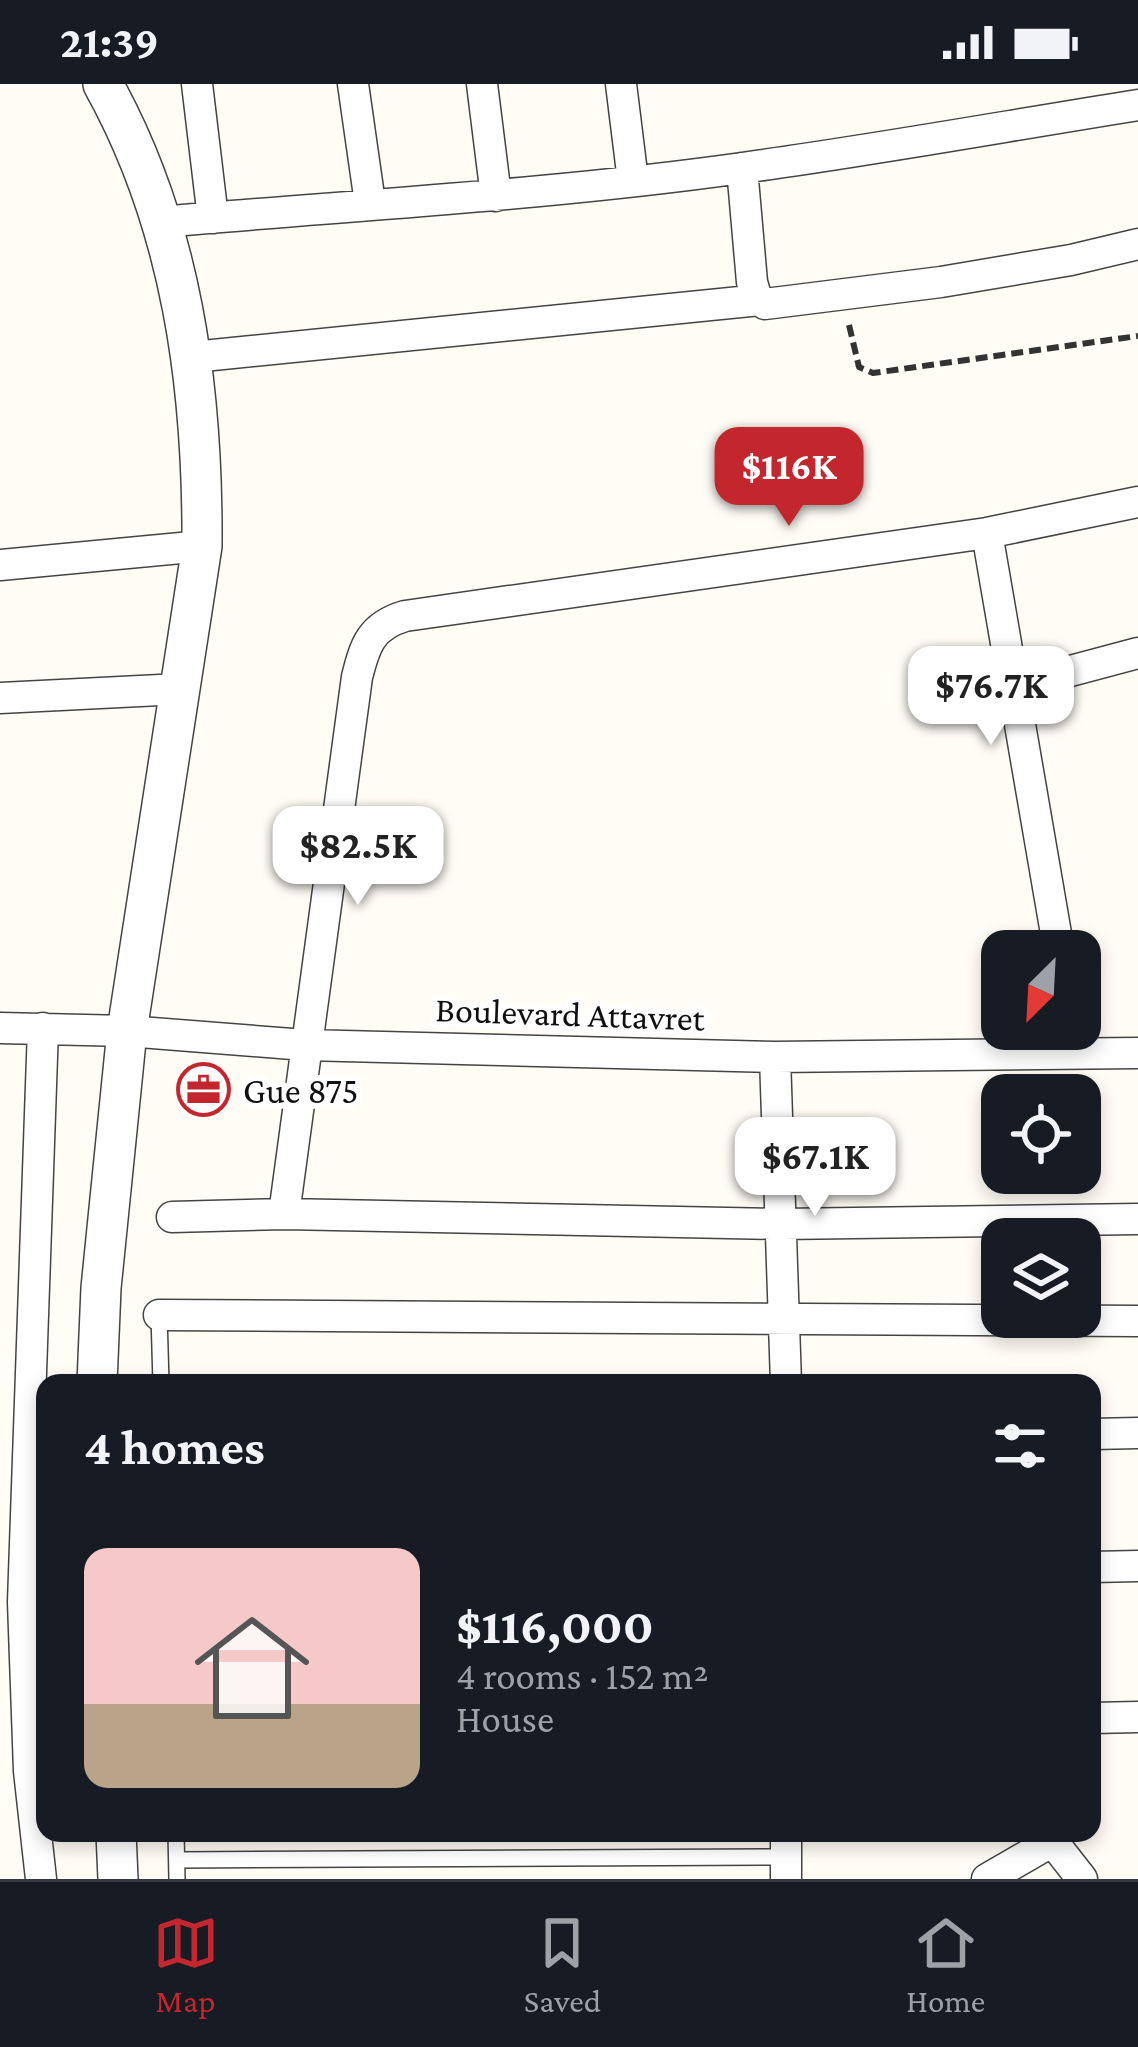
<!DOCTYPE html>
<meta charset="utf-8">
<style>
:root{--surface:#171b24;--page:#20242c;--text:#f1f3f6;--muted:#9ea1a6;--line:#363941;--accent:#c4262e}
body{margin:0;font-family:"Crimson Pro",serif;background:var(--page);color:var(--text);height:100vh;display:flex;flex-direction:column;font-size:45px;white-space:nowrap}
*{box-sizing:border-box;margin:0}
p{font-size:39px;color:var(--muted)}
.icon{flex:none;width:66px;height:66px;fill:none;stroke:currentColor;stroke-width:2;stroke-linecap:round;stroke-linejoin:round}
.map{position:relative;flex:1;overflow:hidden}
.side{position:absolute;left:36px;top:1290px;width:1065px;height:468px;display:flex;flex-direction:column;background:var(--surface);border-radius:24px;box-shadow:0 6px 18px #0003}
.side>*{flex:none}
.needle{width:78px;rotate:204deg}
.tools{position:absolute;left:981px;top:846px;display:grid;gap:24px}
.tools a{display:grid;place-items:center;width:120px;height:120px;border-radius:24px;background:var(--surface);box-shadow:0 6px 18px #0003;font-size:60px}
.price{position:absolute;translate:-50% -102px;padding:0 27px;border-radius:24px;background:#fff;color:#222;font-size:39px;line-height:78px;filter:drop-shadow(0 3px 6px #0008)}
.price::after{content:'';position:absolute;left:50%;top:72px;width:36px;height:27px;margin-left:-18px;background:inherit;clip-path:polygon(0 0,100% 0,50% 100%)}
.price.active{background:var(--accent);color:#fff}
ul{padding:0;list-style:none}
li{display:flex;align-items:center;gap:36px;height:300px;padding:0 48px}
li span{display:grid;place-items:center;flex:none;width:336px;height:240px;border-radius:24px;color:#555}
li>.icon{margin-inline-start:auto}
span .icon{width:144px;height:144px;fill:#fffc;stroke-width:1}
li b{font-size:51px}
h2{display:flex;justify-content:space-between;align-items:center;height:144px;padding:0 48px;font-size:51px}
.status{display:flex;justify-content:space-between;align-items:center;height:84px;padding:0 60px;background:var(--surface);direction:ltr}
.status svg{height:33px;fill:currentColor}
.tab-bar{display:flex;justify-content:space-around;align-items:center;height:168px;border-top:3px solid var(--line);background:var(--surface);font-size:33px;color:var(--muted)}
.tab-bar a{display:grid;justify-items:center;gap:6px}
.tab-bar .active{color:var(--accent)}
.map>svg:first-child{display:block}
</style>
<div class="status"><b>21:39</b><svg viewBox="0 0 49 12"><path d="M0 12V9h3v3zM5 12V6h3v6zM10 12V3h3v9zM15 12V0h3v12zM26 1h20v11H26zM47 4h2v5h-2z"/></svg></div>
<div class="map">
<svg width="1138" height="1795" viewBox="0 0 1138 1795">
<rect width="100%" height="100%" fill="#fffdf5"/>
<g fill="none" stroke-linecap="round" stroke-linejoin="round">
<defs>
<path id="service" d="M 159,1231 L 161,1299
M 176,1749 L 177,1795
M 177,1776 L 786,1773"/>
<path id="minor" d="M 197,0 L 213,134
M 353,0 L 370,119
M 482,0 L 496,112
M 621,0 L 633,97
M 742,84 L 752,198 L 756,212 L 765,220 L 941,198 L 1071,176 L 1138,160
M 161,138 C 355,121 549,111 742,84 C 874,66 1006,42 1138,21
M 193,273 L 760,216
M 987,449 L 1059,867
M 0,481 L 202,462
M 1014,602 L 1138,569
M 0,614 L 180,605
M 0,944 L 127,947 L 305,961 L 775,973 L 1138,969
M 775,973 L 786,1299
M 284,1130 L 357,593 C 365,561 371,542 405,532 L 987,449 L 1138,418
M 172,1133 L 284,1130 L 782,1140 L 1138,1135
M 159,1231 L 1138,1237
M 1092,1350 L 1138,1349
M 1092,1483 L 1138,1482
M 1092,1634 L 1138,1633
M 1046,1749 L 1082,1795
M 41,1795 L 29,1687 L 23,1518 L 43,944
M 786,1795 L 786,1749
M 987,1795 L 1051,1758"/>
<path id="tertiary" d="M 97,1299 L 101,1204 L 127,947 L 202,462 C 203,302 182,142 103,0
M 116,1749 L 118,1795"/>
</defs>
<use href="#service" stroke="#444" stroke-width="18"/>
<use href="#minor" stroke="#444" stroke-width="33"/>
<use href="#tertiary" stroke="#444" stroke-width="42"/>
<path stroke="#333" stroke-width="6" stroke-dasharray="12 6" stroke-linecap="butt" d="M 849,241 L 859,283 L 873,289 L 1138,252"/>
<use href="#service" stroke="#fff" stroke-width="15"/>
<use href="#minor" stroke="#fff" stroke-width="30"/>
<use href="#tertiary" stroke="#fff" stroke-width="39"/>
</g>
<defs>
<symbol id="office-ring" viewBox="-11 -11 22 22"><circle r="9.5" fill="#fff" stroke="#c4262e" stroke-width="1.5"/><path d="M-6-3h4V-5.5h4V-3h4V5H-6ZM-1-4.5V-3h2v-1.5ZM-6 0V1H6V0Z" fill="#c4262e"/></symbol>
</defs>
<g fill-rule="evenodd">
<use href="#office-ring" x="174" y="976" width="59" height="59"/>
</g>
<g text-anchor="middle" stroke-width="12" stroke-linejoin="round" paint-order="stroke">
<g font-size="36" fill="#111" stroke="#fff">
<text transform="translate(570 929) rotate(2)" y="13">Boulevard Attavret</text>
</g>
<g font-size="36" fill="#111" stroke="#fff" text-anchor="start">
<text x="243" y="1019">Gue 875</text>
</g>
</g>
</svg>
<div class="tools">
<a><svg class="needle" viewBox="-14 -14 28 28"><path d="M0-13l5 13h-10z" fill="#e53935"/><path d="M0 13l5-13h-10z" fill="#9ea1a6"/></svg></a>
<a><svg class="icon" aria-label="locate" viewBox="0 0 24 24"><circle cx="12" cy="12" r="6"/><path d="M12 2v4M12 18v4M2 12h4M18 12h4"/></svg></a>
<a><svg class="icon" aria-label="layers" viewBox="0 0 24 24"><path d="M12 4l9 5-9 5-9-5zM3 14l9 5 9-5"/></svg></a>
</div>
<b class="price active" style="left:789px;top:445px">$116K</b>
<b class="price" style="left:991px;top:664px">$76.7K</b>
<b class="price" style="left:358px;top:824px">$82.5K</b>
<b class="price" style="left:815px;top:1135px">$67.1K</b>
<section class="side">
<h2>4 homes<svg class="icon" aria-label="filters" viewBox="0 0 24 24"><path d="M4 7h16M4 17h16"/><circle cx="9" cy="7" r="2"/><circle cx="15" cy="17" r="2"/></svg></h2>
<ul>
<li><span style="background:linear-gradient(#f6c9c9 65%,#b9a48a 0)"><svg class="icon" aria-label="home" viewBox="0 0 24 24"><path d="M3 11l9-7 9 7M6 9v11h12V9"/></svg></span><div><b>$116,000</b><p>4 rooms · 152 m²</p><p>House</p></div></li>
</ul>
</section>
</div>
<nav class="tab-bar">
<a class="active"><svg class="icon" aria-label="map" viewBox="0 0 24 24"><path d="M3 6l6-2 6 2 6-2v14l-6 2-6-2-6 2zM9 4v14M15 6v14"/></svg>Map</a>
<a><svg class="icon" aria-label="saved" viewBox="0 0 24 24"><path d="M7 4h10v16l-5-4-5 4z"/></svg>Saved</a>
<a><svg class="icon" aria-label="home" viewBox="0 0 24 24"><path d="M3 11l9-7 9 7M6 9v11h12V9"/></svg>Home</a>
</nav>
